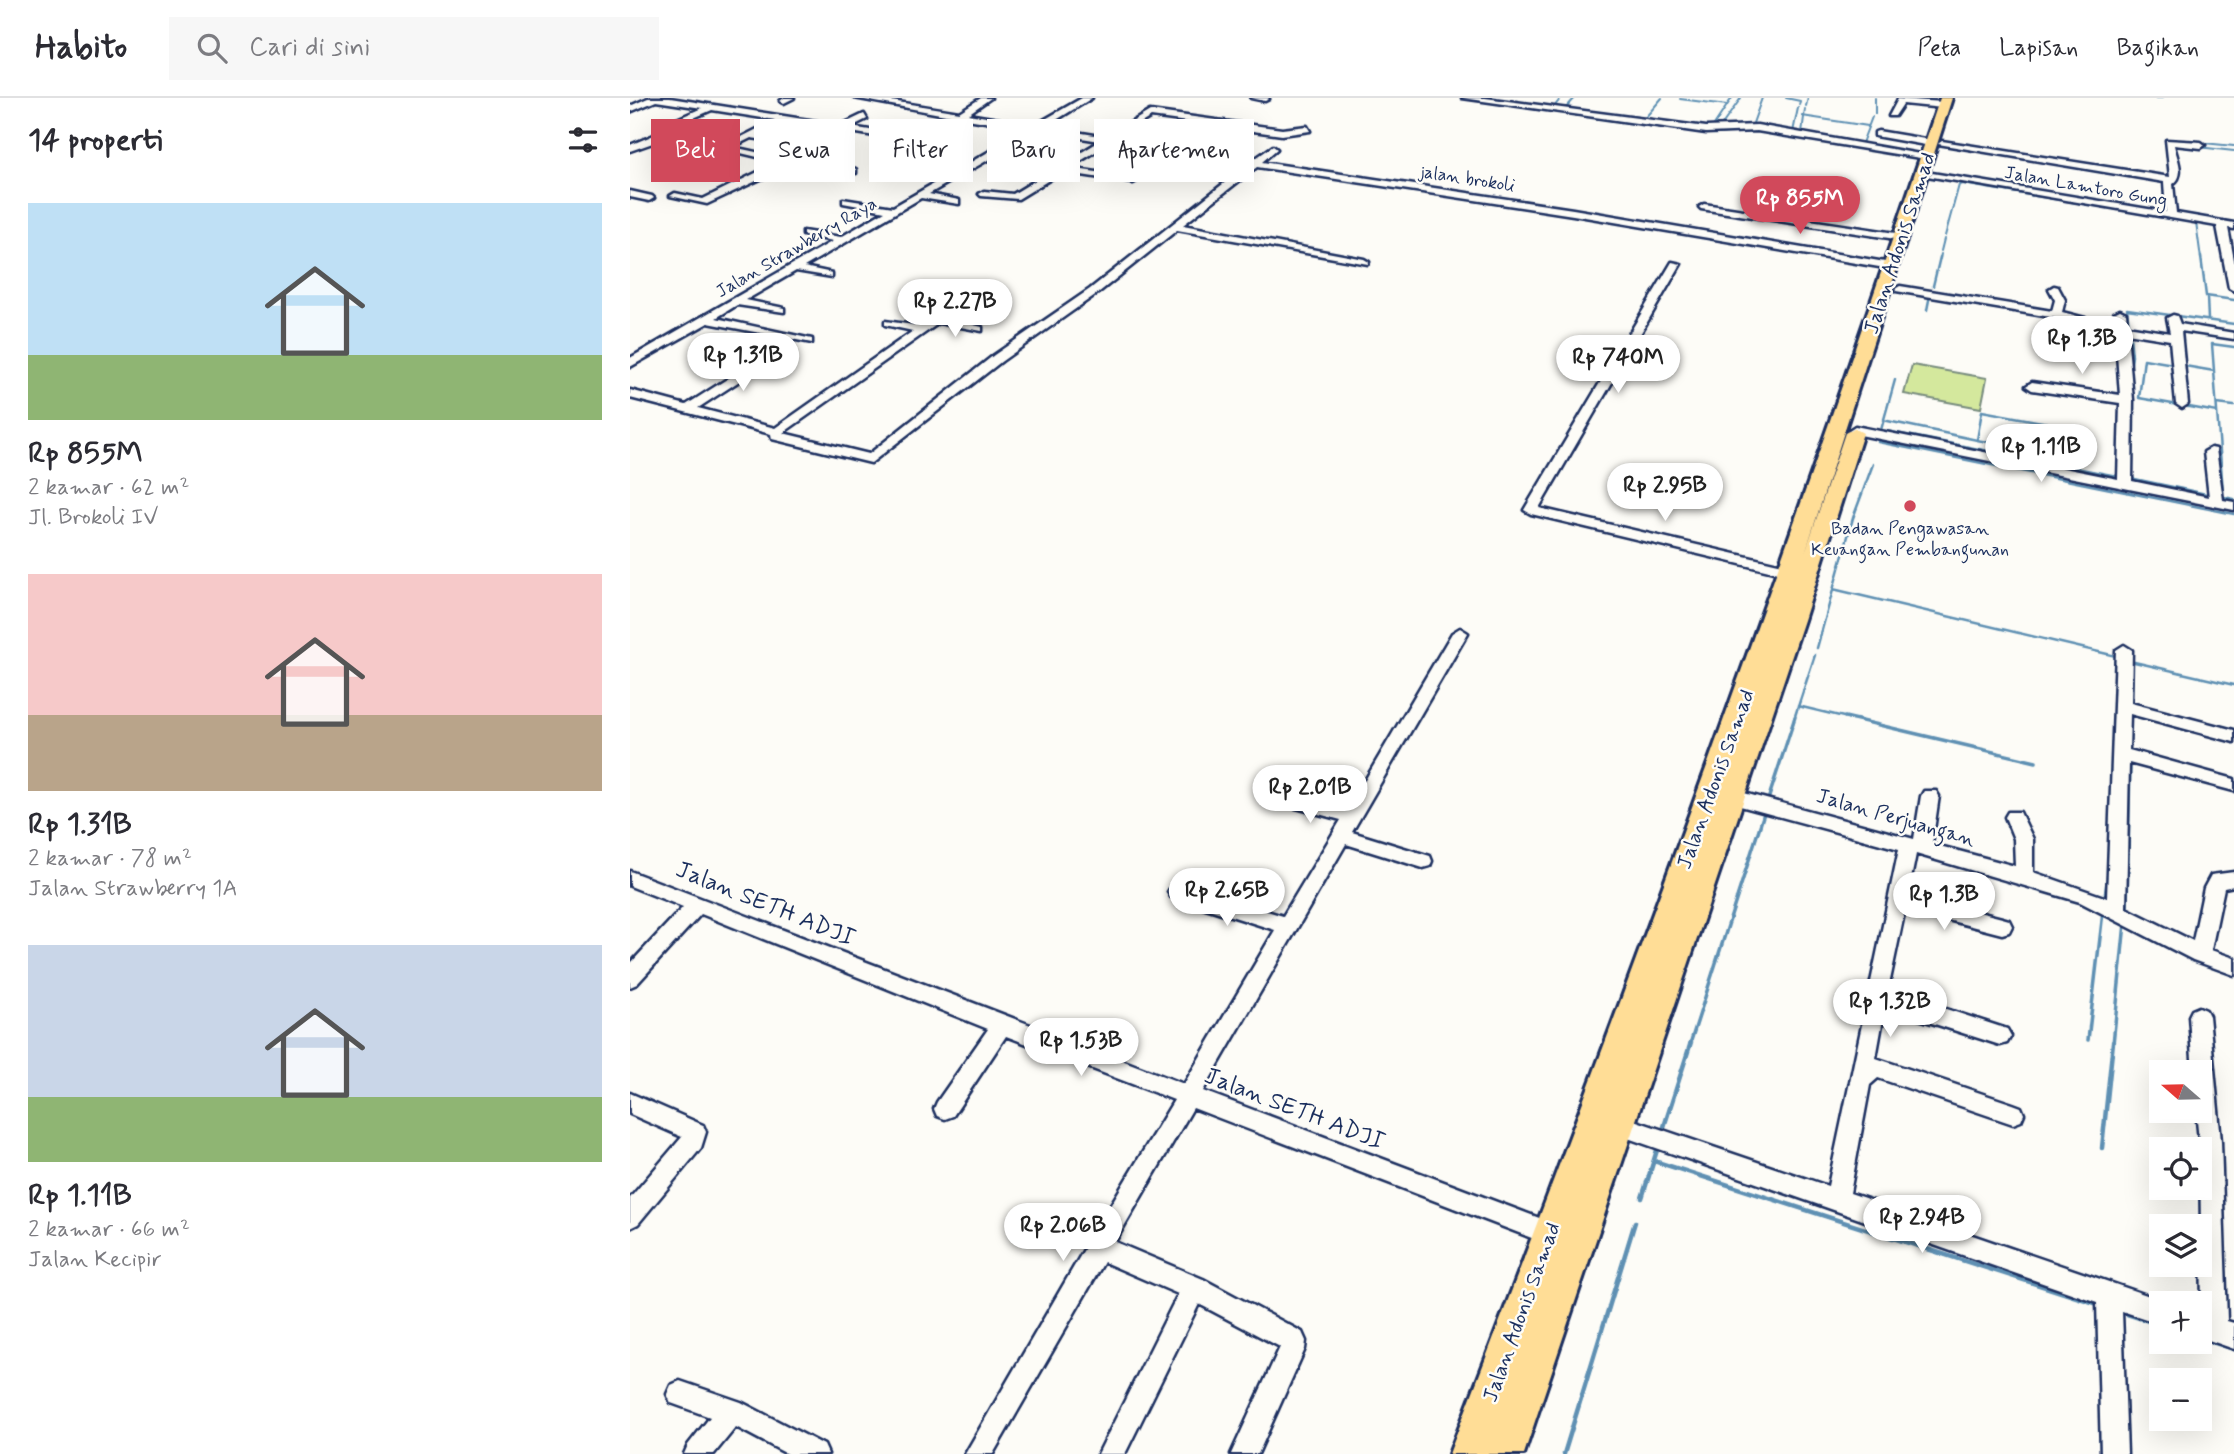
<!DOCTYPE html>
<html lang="id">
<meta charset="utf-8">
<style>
:root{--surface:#fff;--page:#f7f7f7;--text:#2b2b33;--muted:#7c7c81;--line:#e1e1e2;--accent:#d1495b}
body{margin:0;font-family:Mynerve,sans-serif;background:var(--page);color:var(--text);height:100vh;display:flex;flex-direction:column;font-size:26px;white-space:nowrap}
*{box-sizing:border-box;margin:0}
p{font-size:23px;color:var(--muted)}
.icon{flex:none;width:38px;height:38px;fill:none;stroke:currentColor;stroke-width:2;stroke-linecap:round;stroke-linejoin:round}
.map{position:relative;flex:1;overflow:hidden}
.panel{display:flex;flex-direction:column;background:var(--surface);width:630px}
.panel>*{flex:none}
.banner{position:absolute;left:21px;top:21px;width:665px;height:63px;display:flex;gap:14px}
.needle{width:46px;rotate:290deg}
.buttons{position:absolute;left:1519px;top:962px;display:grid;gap:14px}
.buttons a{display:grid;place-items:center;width:63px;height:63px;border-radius:0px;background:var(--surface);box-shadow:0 7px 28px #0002;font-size:35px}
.price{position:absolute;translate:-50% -60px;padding:0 16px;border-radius:24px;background:#fff;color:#222;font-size:23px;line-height:46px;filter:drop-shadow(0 2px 4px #0008)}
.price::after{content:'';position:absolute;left:50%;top:42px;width:21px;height:16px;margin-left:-10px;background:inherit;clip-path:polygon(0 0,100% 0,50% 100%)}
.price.selected{background:var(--accent);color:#fff}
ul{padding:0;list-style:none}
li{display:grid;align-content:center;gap:14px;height:371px;padding:0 28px}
li span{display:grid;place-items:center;height:217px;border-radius:0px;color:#555}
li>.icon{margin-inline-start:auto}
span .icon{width:126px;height:126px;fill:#fffc;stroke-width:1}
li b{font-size:30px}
h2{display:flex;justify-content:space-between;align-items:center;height:84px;padding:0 28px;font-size:30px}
.tag{padding:0 24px;border-radius:0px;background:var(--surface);box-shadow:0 7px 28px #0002;font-size:24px;line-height:63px}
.tag.selected{background:var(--accent);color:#fff}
header{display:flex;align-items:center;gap:42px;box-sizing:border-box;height:98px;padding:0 35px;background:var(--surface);border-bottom:2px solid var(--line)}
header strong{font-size:33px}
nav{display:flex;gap:38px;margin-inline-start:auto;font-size:24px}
.search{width:490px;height:63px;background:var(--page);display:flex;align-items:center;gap:18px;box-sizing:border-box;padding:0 24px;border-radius:0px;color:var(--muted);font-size:26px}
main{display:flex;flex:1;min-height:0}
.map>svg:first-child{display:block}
</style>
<header>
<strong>Habito</strong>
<div class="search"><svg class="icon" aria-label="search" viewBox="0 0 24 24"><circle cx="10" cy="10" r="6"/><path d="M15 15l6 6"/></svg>Cari di sini</div>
<nav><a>Peta</a><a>Lapisan</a><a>Bagikan</a></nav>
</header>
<main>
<section class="panel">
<h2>14 properti<svg class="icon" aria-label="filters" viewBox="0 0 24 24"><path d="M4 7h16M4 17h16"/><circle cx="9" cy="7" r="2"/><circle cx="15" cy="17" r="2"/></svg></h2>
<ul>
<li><span style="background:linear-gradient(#bfe0f5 70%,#8fb573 0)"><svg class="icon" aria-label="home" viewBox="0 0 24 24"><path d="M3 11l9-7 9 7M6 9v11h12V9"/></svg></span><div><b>Rp 855M</b><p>2 kamar · 62 m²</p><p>Jl. Brokoli IV</p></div></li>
<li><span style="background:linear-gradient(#f6c9c9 65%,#b9a48a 0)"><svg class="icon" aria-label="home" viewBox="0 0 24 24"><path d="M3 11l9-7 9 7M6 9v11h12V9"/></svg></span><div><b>Rp 1.31B</b><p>2 kamar · 78 m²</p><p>Jalan Strawberry 1A</p></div></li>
<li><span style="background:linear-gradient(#c9d6e8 70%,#8fb573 0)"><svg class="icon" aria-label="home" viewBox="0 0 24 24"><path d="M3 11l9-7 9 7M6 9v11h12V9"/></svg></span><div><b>Rp 1.11B</b><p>2 kamar · 66 m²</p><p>Jalan Kecipir</p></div></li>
</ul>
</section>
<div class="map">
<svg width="1604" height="1356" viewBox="0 0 1604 1356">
<rect width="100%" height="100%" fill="#fdfcf7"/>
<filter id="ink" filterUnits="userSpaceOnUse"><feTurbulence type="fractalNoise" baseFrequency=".0143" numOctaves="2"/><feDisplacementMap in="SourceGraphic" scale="14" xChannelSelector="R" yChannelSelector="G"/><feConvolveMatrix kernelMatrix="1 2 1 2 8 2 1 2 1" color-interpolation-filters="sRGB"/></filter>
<g filter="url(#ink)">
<path fill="#d4e89d" stroke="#788c7e" stroke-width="2" d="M 1282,267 L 1357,280 L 1351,310 L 1274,296 Z"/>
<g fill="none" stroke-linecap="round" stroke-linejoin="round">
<path stroke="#5e90b3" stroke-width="2" d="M 931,0 L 924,9 L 935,11 L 945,0
M 1156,0 L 1170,3 L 1169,7
M 1245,0 L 1245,16
M 1525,0 L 1532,0
M 1050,1 L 1097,7
M 1176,8 L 1178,0
M 1172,18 L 1238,28
M 1014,21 L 1032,0
M 1122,28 L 1132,0
M 1082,30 L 1102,0
M 1089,31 L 1111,0
M 1080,33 L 1089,36 L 1115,33
M 1163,34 L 1168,10
M 1172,35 L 1175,11
M 1193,39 L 1232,45 L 1242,19
M 1543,42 L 1604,48
M 1544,45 L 1549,62
M 1568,49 L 1604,53
M 1566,124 L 1571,161
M 1315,138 L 1329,87 L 1332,86 L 1586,128
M 1311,153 L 1314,141
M 1310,161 L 1311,156"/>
<path stroke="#5e90b3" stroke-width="2.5" d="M 1571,159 L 1576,198 L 1604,202
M 1303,188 L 1310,159
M 1577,199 L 1578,222
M 1297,212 L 1300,197
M 1500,272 L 1502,258 L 1497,211 L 1604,226
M 1584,273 L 1514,261 L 1509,300 L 1587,314
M 1265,282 L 1251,332 L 1492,379
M 1587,306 L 1604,308
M 1352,313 L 1434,328 L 1430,359 L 1347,342 Z
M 1253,322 L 1347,342
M 1248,344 L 1604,416
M 1500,380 L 1581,397
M 1593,394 L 1582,246 L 1604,249
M 1589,398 L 1604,401
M 1203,491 L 1490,559
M 1187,550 L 1223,420 L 1243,366
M 1500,563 L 1604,587
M 1168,608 L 1222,621
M 1164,621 L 1185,557"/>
<path stroke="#5e90b3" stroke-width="3.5" d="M 1215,619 L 1406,664
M 1137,705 L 1165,619
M 1475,799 L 1478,776
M 1497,809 L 1500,664
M 1458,942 L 1473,814
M 1060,946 L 1135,712
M 1483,946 L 1495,825"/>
<path stroke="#5e90b3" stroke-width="4.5" d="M 1032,1035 L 1061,944
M 1472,1050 L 1483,944
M 1024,1063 L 1465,1205
M 1012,1100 L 1028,1049
M 1494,1215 L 1531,1227
M 1570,1240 L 1604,1251
M 934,1356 L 1005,1124"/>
<defs>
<path id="minor" d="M 18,0 L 40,0 L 211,27 L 234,16 L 237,21 L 221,29 L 278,38 L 321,18 L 224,0 L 243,0 L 329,14 L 351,0 L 361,0 L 338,16 L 405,27 L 452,0 L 462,0 L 415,29 L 477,39 L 520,13 L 652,31 L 677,28 L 680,33 L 652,37 L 521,19 L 486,40 L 623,62 L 643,48 L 647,51 L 632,64 L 943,111 L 1261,165 L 1266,168 L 1261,171 L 943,117 L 627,69 L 553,127 L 734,161 L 739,164 L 738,166 L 547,132 L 468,195 L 372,263 L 241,365 L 142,341 L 141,336 L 0,300 L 0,292 L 56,307 L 146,250 L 154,250 L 154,254 L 68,310 L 145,330 L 283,233 L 255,227 L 255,223 L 291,228 L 317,210 L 290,204 L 290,200 L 294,199 L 331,206 L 331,210 L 317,220 L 352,229 L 352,233 L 309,225 L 153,335 L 239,356 L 364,257 L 460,191 L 617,67 L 480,45 L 439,70 L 501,79 L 516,71 L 519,72 L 519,76 L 503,85 L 432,74 L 388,101 L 351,98 L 349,96 L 354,93 L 383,96 L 470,43 L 408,33 L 299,96 L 329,102 L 329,106 L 291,100 L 174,169 L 202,175 L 202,179 L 166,173 L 116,202 L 154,210 L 154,214 L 107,207 L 86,220 L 182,241 L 182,245 L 78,225 L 0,269 L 0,260 L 203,143 L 173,137 L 173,133 L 211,139 L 255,113 L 213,105 L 213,101 L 263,109 L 398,31 L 331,20 L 279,44 L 221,34 L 173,62 L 223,70 L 226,71 L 226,75 L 163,66 L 77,106 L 40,98 L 45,95 L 73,101 L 148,64 L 90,50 L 145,22 L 82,12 L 36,32 L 33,27 L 72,10 L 26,3 L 0,14 L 0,8 ZM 155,23 L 211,33 L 158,61 L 103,49 L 121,40 L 150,44 L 150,40 L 129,36 Z
M 154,0 L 164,0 L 154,5 L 150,3 Z
M 621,0 L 638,0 L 639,1 L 635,3 Z
M 832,0 L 855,0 L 1076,29 L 1127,27 L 1301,58 L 1296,61 L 1127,33 L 1076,35 Z
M 1268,1 L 1313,4 L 1317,7 L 1313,10 L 1273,6 L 1265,18 L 1259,18 Z
M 1248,33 L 1301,42 L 1305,45 L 1301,48 L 1245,38 L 1245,34 Z
M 24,37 L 37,40 L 0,53 L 0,47 Z
M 1536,42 L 1571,44 L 1575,47 L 1571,50 L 1544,47 C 1547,61 1556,77 1543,86 L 1546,115 L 1604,125 L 1604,131 L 1598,130 L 1604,162 L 1604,193 L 1599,190 L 1587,128 L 1297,78 L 1302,75 L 1536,114 L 1534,84 L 1308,46 L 1312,43 L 1540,79 Z
M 0,93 L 22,98 L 24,100 L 19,103 L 0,99 Z
M 1074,106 L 1272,136 L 1277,139 L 1272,142 L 1071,111 L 1069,109 Z
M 1042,164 L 1051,166 L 909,410 L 1165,470 L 1167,473 L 1165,476 L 1160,478 L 901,416 L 894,412 Z
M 1270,188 L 1422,213 L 1425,202 L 1419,191 L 1424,188 L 1428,189 L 1435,202 L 1432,214 L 1455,220 L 1449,223 L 1426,220 L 1266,193 L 1265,191 Z
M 1490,212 L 1496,215 L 1497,228 L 1540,235 L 1537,220 L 1543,217 L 1547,218 L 1550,226 L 1604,235 L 1604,241 L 1551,233 L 1558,306 L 1552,310 L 1546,306 L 1540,242 L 1497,235 L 1503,302 L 1502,383 L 1579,399 L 1574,354 L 1581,350 L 1586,351 L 1593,402 L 1604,404 L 1604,412 L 1225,336 L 1219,332 L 1225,328 L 1488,381 L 1490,305 L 1402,292 L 1396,288 L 1402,284 L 1490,297 L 1484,215 Z
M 830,530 L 838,535 L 722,734 L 800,758 L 802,763 L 800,768 L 793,770 L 716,746 L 573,993 L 928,1127 L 932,1135 L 928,1143 L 920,1147 L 563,1010 L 485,1144 L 573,1181 L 672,1234 L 676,1243 L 675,1251 L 628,1356 L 601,1356 L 650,1249 L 569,1206 L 495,1356 L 468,1356 L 548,1196 L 474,1164 L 363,1356 L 335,1356 L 460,1141 L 544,1002 L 376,938 L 323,1018 L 315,1021 L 307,1018 L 304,1011 L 307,1004 L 358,931 L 71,816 L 7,886 L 0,889 L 0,866 L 53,809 L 0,788 L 0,773 L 554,986 L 645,832 L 541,799 L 538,794 L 541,789 L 548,786 L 653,818 L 711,722 L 640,703 L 637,698 L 640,693 L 646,691 L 718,711 L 822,535 Z
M 1494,547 L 1502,552 L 1501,605 L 1604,632 L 1604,644 L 1500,616 L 1499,652 L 1604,681 L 1604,693 L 1499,665 L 1496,810 L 1563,843 L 1574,790 L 1581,777 L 1604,774 L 1604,788 L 1594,790 L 1581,852 L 1604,860 L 1604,877 L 1563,862 L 1450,804 L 1286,756 L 1278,796 L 1372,820 L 1379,822 L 1382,828 L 1379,834 L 1372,836 L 1275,811 L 1258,892 L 1377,931 L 1381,938 L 1377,945 L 1370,947 L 1255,910 L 1246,960 L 1383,1006 L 1391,1009 L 1394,1016 L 1391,1023 L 1383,1026 L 1248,980 L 1240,987 L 1220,1095 L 1540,1205 L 1531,1206 L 1531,1226 L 1492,1213 L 1497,1356 L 1471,1356 L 1467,1204 L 989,1037 L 981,1034 L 978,1027 L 981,1020 L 989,1017 L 1198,1088 L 1269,751 L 1103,706 L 1097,704 L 1094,699 L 1097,694 L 1103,692 L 1284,741 L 1291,698 L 1294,693 L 1306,693 L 1309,698 L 1302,746 L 1385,768 L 1384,741 L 1375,719 L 1378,714 L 1390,714 L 1403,741 L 1403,774 L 1477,800 L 1486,552 Z
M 1569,909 L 1576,912 L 1579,918 L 1591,1043 L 1597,1223 L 1604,1225 L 1604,1251 L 1570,1239 L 1570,1215 L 1572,1215 L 1570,1052 L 1566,1013 L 1570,1013 L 1570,975 L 1563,975 L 1559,918 L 1562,912 Z
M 0,995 L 73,1027 L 76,1034 L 71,1050 L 8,1126 L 0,1130 L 0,1100 L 52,1039 L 0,1016 Z
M 50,1283 L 111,1304 L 194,1347 L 198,1356 L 157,1356 L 106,1329 L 84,1356 L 54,1356 L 58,1347 L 80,1319 L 41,1305 L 37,1296 L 41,1287 Z"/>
<path id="highway" d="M 1310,0 L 1322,0 L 1175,455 L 1215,335 L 1224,330 L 1233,335 L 1174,522 L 894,1356 L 819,1356 C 992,907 1158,456 1310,0 Z"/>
</defs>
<use href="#minor" stroke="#1b2f5e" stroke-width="5"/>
<use href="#highway" stroke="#1b2f5e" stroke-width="6"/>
<use href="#minor" fill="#fdfcf7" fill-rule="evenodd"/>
<use href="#highway" fill="#ffdd96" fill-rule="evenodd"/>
</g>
</g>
<circle fill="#d1495b" stroke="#fdfcf7" stroke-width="2.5" cx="1280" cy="408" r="7"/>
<g text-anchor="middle" stroke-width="5" stroke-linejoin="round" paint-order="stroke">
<g font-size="18" fill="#1b2f5e" stroke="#fdfcf7">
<text transform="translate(837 80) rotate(9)" y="6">jalan brokoli</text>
<text transform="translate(1456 88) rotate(10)" y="6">Jalan Lamtoro Gung</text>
<text transform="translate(166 149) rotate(-30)" y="6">Jalan Strawberry Raya</text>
</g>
<g font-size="18" fill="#1b2f5e" stroke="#fdfcf7">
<text x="1280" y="436">Badan Pengawasan<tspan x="1280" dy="21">Keuangan Pembangunan</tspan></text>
</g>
<g font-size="21" fill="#1b2f5e" stroke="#fdfcf7">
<text transform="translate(1269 145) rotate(-72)" y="7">Jalan Adonis Samad</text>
<text transform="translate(1085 681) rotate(-70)" y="7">Jalan Adonis Samad</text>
<text transform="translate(1266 719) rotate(16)" y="7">Jalan Perjuangan</text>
<text transform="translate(891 1214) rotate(-70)" y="7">Jalan Adonis Samad</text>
</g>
<g font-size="24" fill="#1b2f5e" stroke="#fdfcf7">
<text transform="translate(136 805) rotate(22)" y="8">Jalan SETH ADJI</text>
<text transform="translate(665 1010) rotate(21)" y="8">Jalan SETH ADJI</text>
</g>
</g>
</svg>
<div class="buttons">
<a><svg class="needle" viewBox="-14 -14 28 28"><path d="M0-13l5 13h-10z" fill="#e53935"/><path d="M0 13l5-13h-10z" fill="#7c7c81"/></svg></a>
<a><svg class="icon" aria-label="locate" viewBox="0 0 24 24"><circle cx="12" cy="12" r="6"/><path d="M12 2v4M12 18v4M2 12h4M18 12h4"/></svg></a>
<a><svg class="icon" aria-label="layers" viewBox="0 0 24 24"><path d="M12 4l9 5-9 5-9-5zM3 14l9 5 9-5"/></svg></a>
<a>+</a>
<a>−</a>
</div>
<b class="price selected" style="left:1170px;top:138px">Rp 855M</b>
<b class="price" style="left:325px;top:241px">Rp 2.27B</b>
<b class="price" style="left:1452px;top:278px">Rp 1.3B</b>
<b class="price" style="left:113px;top:295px">Rp 1.31B</b>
<b class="price" style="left:988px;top:297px">Rp 740M</b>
<b class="price" style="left:1411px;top:386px">Rp 1.11B</b>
<b class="price" style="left:1035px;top:425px">Rp 2.95B</b>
<b class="price" style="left:680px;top:727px">Rp 2.01B</b>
<b class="price" style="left:597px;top:830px">Rp 2.65B</b>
<b class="price" style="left:1314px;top:834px">Rp 1.3B</b>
<b class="price" style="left:1260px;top:941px">Rp 1.32B</b>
<b class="price" style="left:451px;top:980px">Rp 1.53B</b>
<b class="price" style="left:1292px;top:1157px">Rp 2.94B</b>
<b class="price" style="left:433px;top:1165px">Rp 2.06B</b>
<div class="banner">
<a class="tag selected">Beli</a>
<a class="tag">Sewa</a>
<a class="tag">Filter</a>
<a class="tag">Baru</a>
<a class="tag">Apartemen</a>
</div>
</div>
</main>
